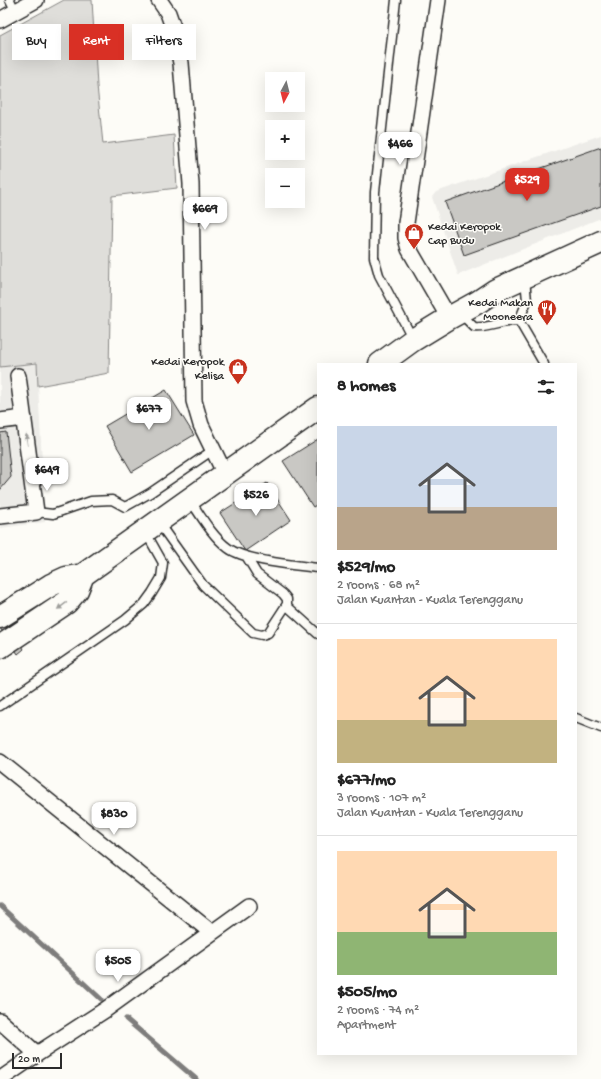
<!DOCTYPE html>
<meta charset="utf-8">
<style>
:root{--surface:#fff;--page:#f2f2f2;--text:#222;--muted:#767676;--line:#e0e0e0;--accent:#d93025}
body{margin:0;font-family:"Gochi Hand",sans-serif;background:var(--page);color:var(--text);height:100vh;display:flex;flex-direction:column;font-size:15px;white-space:nowrap}
*{box-sizing:border-box;margin:0}
p{font-size:13px;color:var(--muted)}
.icon{flex:none;width:22px;height:22px;fill:none;stroke:currentColor;stroke-width:2;stroke-linecap:round;stroke-linejoin:round}
.map{position:relative;flex:1;overflow:hidden}
.sheet{position:absolute;left:317px;top:363px;width:260px;height:692px;display:flex;flex-direction:column;background:var(--surface);border-radius:0px;box-shadow:0 4px 16px #0002}
.sheet>*{flex:none}
.banner{position:absolute;left:12px;top:24px;width:245px;height:36px;display:flex;gap:8px}
.needle{width:26px;rotate:187deg}
.fabs{position:absolute;left:265px;top:72px;display:grid;gap:8px}
.fabs a{display:grid;place-items:center;width:40px;height:40px;border-radius:0px;background:var(--surface);box-shadow:0 4px 16px #0002;font-size:20px}
.scale{position:absolute;left:12px;bottom:10px;width:50px;box-sizing:border-box;padding-left:4px;border:2px solid #2b2b2b;border-top:0;font-size:11px;line-height:14px;white-space:nowrap;color:#2b2b2b;-webkit-text-stroke:3px #fdfcf7;paint-order:stroke}
.price{position:absolute;translate:-50% -34px;padding:0 9px;border-radius:8px;background:#fff;color:#222;font-size:13px;line-height:26px;filter:drop-shadow(0 1px 2px #0008)}
.price::after{content:'';position:absolute;left:50%;top:24px;width:12px;height:9px;margin-left:-6px;background:inherit;clip-path:polygon(0 0,100% 0,50% 100%)}
.price.selected{background:var(--accent);color:#fff}
ul{padding:0;list-style:none}
li{display:grid;align-content:center;gap:8px;height:212px;padding:0 20px}
li+li{border-top:1px solid var(--line)}
li span{display:grid;place-items:center;height:124px;border-radius:0px;color:#555}
li>.icon{margin-inline-start:auto}
span .icon{width:72px;height:72px;fill:#fffc;stroke-width:1}
li b{font-size:17px}
h2{display:flex;justify-content:space-between;align-items:center;height:48px;padding:0 20px;font-size:17px}
.chip{padding:0 14px;border-radius:0px;background:var(--surface);box-shadow:0 4px 16px #0002;font-size:14px;line-height:36px}
.chip.selected{background:var(--accent);color:#fff}
.map>svg:first-child{display:block}
</style>
<div class="map">
<svg width="601" height="1079" viewBox="0 0 601 1079">
<rect width="100%" height="100%" fill="#fdfcf7"/>
<filter id="ink" filterUnits="userSpaceOnUse"><feTurbulence type="fractalNoise" baseFrequency=".025" numOctaves="2"/><feDisplacementMap in="SourceGraphic" scale="8" xChannelSelector="R" yChannelSelector="G"/><feConvolveMatrix kernelMatrix="1 2 1 2 8 2 1 2 1" color-interpolation-filters="sRGB"/></filter>
<g filter="url(#ink)">
<path fill="#edece8" d="M 601,135 L 601,218 L 458,275 L 432,197 L 436,192 Z
M 37,363 L 45,522 L 0,528 L 0,367 Z"/>
<path fill="#dfdeda" stroke="#858482" d="M 64,0 L 92,0 L 97,86 L 103,144 L 174,135 L 177,188 L 112,196 L 109,373 L 38,386 L 37,363 L 0,367 L 0,35 Z"/>
<g fill="none" stroke-linecap="round" stroke-linejoin="round">
<path stroke="#7e7d7b" stroke-width="5" d="M 0,906 L 101,999
M 126,1019 L 196,1079"/>
</g>
<path fill="#c9c8c4" stroke="#2b2b2b" d="M 601,147 L 601,206 L 464,255 L 445,202 Z
M 166,390 L 194,435 L 132,472 L 105,426 Z
M 6,432 L 11,477 L 0,490 L 0,433 Z
M 318,439 L 318,504 L 313,507 L 283,461 Z
M 267,483 L 291,520 L 245,551 L 220,513 Z
M 0,614 L 24,649 L 18,654 L 0,628 Z"/>
<g fill="none" stroke-linecap="round" stroke-linejoin="round">
<defs>
<path id="service" d="M 10,0 L 16,12
M 396,0 L 375,192 L 374,257 L 379,275 L 413,339
M 460,313 L 474,327 C 490,329 501,320 519,321 L 544,364
M 519,321 L 527,301 L 525,278
M 190,500 C 201,516 212,536 228,548 C 245,561 296,565 318,568
M 36,512 L 53,514 L 91,501 L 112,500 L 125,507 L 150,493 L 213,450
M 158,522 L 203,585 L 253,633 L 262,635 L 268,633 L 287,604 L 287,599 L 283,594 L 257,574 L 246,556
M 287,606 L 318,634
M 0,706 L 125,620 L 144,604 L 152,593 L 161,578 L 163,563 L 145,531
M 576,718 L 601,728"/>
<path id="minor" d="M 159,0 L 168,13 L 174,30 L 181,63 L 191,184 L 194,401 L 201,425 L 225,474
M 438,0 L 406,223 L 406,238 L 409,249 L 449,318
M 0,20 L 36,0
M 0,421 L 24,418
M 0,516 L 36,512 L 18,376
M 0,762 L 211,932
M 0,1021 L 37,1054
M 1,1079 L 37,1054 L 105,1010 L 249,906"/>
<path id="trunk" d="M 380,364 L 413,340 L 449,318 L 478,302 L 496,290 L 601,242
M 0,617 L 51,585 L 66,578 L 83,575 L 318,408
M 0,647 L 67,602 L 77,590 L 83,575"/>
</defs>
<use href="#service" stroke="#2b2b2b" stroke-width="11"/>
<use href="#minor" stroke="#2b2b2b" stroke-width="18"/>
<use href="#trunk" stroke="#2b2b2b" stroke-width="25"/>
<use href="#service" stroke="#fdfcf7" stroke-width="8"/>
<use href="#minor" stroke="#fdfcf7" stroke-width="15"/>
<use href="#trunk" stroke="#fdfcf7" stroke-width="22"/>
</g>
<defs><path id="oneway-solid" d="M-6-.8H1V-3.2L6.5 0L1 3.2V.8H-6Z"/></defs>
<g fill="#9e9e9b">
<use href="#oneway-solid" transform="translate(27 440) rotate(-98)"/>
<use href="#oneway-solid" transform="translate(62 606) rotate(144)"/>
</g>
</g>
<defs>
<symbol id="shop-pin" viewBox="-11 -11 22 30"><path d="M0 17L-7.5 6A9.5 9.5 0 1 1 7.5 6Z" fill="#c8321e" stroke="#fdfcf7"/><path d="M-5-2.5h2.3a2.7 3.5 0 0 1 5.4 0H5L5.5 6h-11ZM-1.5-2.5h3a1.5 2.3 0 0 0-3 0Z" fill="#fff"/></symbol>
<symbol id="restaurant-pin" viewBox="-11 -11 22 30"><path d="M0 17L-7.5 6A9.5 9.5 0 1 1 7.5 6Z" fill="#c8321e" stroke="#fdfcf7"/><path d="M-5-6h1v4h1v-4h1v4h1v-4h1v5L-1.5 .5V6h-2V.5L-5-1ZM5-6V6H3V1.5H1.5Q1.5-4 5-6Z" fill="#fff"/></symbol>
</defs>
<g fill-rule="evenodd">
<use href="#shop-pin" x="403" y="222" width="22" height="30"/>
<use href="#restaurant-pin" x="536" y="298" width="22" height="30"/>
<use href="#shop-pin" x="227" y="357" width="22" height="30"/>
</g>
<g text-anchor="middle" stroke-width="3" stroke-linejoin="round" paint-order="stroke">
<g font-size="12" fill="#2b2b2b" stroke="#fdfcf7" text-anchor="end">
<text x="428" y="230" text-anchor="start">Kedai Keropok<tspan x="428" dy="14">Cap Budu</tspan></text>
<text x="533" y="306">Kedai Makan<tspan x="533" dy="14">Mooneera</tspan></text>
<text x="224" y="365">Kedai Keropok<tspan x="224" dy="14">Kelisa</tspan></text>
</g>
</g>
</svg>
<div class="fabs">
<a><svg class="needle" viewBox="-14 -14 28 28"><path d="M0-13l5 13h-10z" fill="#e53935"/><path d="M0 13l5-13h-10z" fill="#767676"/></svg></a>
<a>+</a>
<a>−</a>
</div>
<div class="scale">20 m</div>
<b class="price" style="left:400px;top:166px">$466</b>
<b class="price selected" style="left:527px;top:202px">$529</b>
<b class="price" style="left:205px;top:231px">$669</b>
<b class="price" style="left:149px;top:431px">$677</b>
<b class="price" style="left:47px;top:492px">$649</b>
<b class="price" style="left:256px;top:517px">$526</b>
<b class="price" style="left:114px;top:836px">$830</b>
<b class="price" style="left:118px;top:983px">$505</b>
<div class="banner">
<a class="chip">Buy</a>
<a class="chip selected">Rent</a>
<a class="chip">Filters</a>
</div>
<section class="sheet">
<h2>8 homes<svg class="icon" aria-label="filters" viewBox="0 0 24 24"><path d="M4 7h16M4 17h16"/><circle cx="9" cy="7" r="2"/><circle cx="15" cy="17" r="2"/></svg></h2>
<ul>
<li><span style="background:linear-gradient(#c9d6e8 65%,#b9a48a 0)"><svg class="icon" aria-label="home" viewBox="0 0 24 24"><path d="M3 11l9-7 9 7M6 9v11h12V9"/></svg></span><div><b>$529/mo</b><p>2 rooms · 68 m²</p><p>Jalan Kuantan - Kuala Terengganu</p></div></li>
<li><span style="background:linear-gradient(#ffd9b3 65%,#c2b280 0)"><svg class="icon" aria-label="home" viewBox="0 0 24 24"><path d="M3 11l9-7 9 7M6 9v11h12V9"/></svg></span><div><b>$677/mo</b><p>3 rooms · 107 m²</p><p>Jalan Kuantan - Kuala Terengganu</p></div></li>
<li><span style="background:linear-gradient(#ffd9b3 65%,#8fb573 0)"><svg class="icon" aria-label="home" viewBox="0 0 24 24"><path d="M3 11l9-7 9 7M6 9v11h12V9"/></svg></span><div><b>$505/mo</b><p>2 rooms · 74 m²</p><p>Apartment</p></div></li>
</ul>
</section>
</div>
